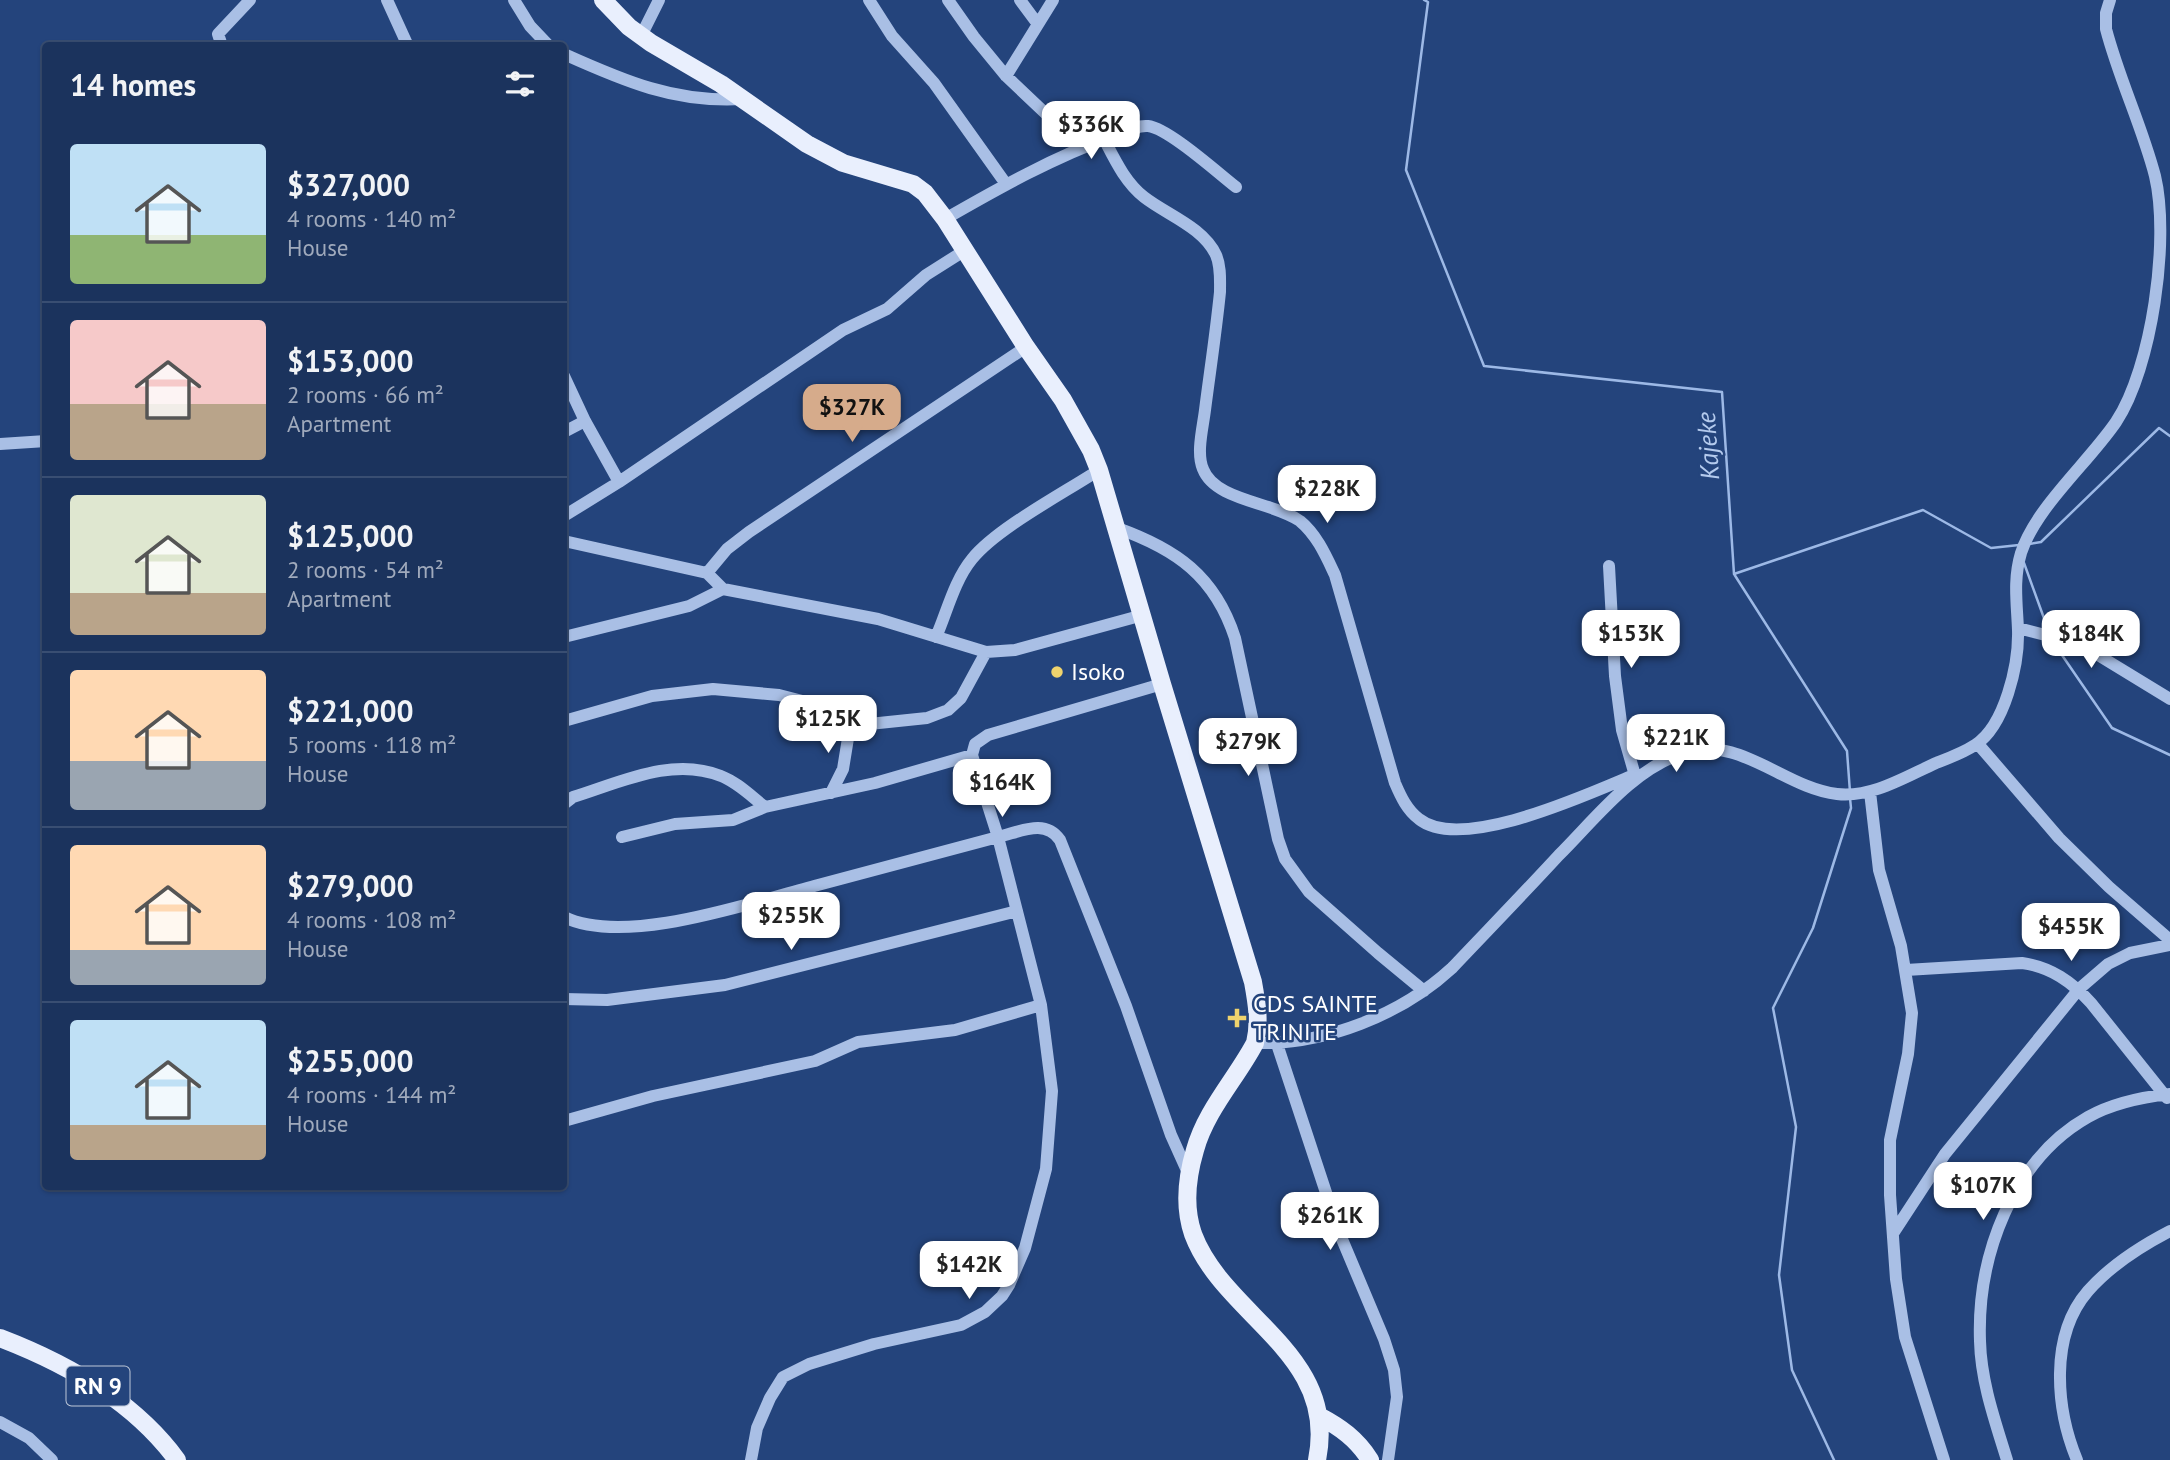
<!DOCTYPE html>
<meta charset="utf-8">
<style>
:root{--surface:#1b335d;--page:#243b63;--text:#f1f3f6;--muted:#a0aabc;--line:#394e72;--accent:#d6ab8b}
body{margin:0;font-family:"PT Sans",sans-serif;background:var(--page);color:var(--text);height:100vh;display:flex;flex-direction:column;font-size:26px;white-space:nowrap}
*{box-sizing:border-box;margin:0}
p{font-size:23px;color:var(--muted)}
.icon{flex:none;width:38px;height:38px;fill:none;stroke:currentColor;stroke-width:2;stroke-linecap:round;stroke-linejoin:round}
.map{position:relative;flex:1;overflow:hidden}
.side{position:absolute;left:42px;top:42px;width:525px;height:1148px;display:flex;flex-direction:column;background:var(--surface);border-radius:7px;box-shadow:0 2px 5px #0004,0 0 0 2px var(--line)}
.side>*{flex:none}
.price{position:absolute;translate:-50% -60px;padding:0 16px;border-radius:14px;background:#fff;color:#222;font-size:23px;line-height:46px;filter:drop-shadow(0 2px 4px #0008)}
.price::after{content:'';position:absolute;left:50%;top:42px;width:21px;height:16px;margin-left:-10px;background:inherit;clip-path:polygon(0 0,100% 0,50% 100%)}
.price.active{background:var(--accent);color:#111}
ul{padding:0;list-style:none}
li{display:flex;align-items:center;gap:21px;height:175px;padding:0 28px}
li+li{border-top:2px solid var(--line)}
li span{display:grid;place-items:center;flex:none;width:196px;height:140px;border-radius:7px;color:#555}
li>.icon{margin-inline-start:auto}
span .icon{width:84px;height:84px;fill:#fffc;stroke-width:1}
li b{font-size:30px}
h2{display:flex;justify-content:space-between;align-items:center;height:84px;padding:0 28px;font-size:30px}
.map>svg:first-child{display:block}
</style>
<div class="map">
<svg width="2170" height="1460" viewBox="0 0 2170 1460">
<rect width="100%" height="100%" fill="#24447c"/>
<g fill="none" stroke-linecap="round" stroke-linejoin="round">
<path stroke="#9db9e6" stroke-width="2.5" d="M 1424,0 L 1428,2 L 1406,170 L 1484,366 L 1722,392 L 1734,574 L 1923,510 L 1991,548 L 2019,545
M 2029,544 L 2041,542 L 2159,428 L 2170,436
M 2024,563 L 2049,632
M 1734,574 L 1847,751 L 1850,792
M 2053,642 L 2112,728 L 2170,755
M 1834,1460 L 1792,1370 L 1779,1275 L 1796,1127 L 1773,1008 L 1813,928 L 1851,808 L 1850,798"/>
<path stroke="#a9bfe5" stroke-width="12" d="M 387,0 L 408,46
M 514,0 L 530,26 L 549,46
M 869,0 L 892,36 L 934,83 L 1006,184
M 948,0 L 974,37 L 1006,76 L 1081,147
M 1020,0 L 1037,23
M 641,36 L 659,0
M 222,46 L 218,34 L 250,0
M 564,54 C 624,81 675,103 742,99
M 1006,76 L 1053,0
M 1104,139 C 1115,160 1125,182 1144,197 C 1167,215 1203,227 1216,255 C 1221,266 1220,281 1220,292 C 1216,332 1210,371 1205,410 C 1203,427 1196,453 1203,469 C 1215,501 1274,502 1300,521 C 1317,535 1326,556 1335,575 L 1395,783 C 1401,797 1407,810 1419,819 C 1461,853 1588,794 1634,775
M 945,219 C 999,188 1054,157 1113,136 C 1123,132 1137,125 1148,126 C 1168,128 1218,173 1236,187
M 564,376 L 585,421 L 619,482
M 564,432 L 585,421
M 0,444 L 46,441
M 564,516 L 619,482 L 843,330 L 887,309 L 926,275 L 964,251
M 1117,528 C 1176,549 1215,576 1235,638 L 1278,839 L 1285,859 L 1309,892 L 1378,953 L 1424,991
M 564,541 L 707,573 L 723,589 L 878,619 L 986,652 L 1015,650 L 1143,615
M 1609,566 L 1615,676 L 1622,730 L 1636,779
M 707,573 L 727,549 L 749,532 L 1026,347
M 2018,628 L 2057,638 L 2098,655 L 2170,699
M 564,637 L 689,606 L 723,589
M 936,637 C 947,612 954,581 972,559 C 997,528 1064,493 1099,470
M 564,721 L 652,696 L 713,689 L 779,695 L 810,703 L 850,726 L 927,718 L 948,710 L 961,698 L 986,652
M 1978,744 L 2059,838 L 2109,887 L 2170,940
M 1870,792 L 1879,870 L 1901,946 L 1912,1013 L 1908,1054 L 1890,1140 L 1890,1195 L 1896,1279 L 1905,1337 L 1944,1460
M 831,793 L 843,769 L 850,726
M 564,804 L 573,797 C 619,783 672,756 721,776 C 737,782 752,797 765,807 L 733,820 L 675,824 L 622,837
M 765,807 L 875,783 L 972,755
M 564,917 C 626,947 752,902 818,885 C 878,869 938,853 998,837 C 1020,832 1045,818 1060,840 L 1126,1006 L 1171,1135 L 1189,1175
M 1906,970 L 2022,963 C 2051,967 2072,982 2091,1003 L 2167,1098
M 564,999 L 607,1000 L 725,985 L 1017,911
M 1255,1043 C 1325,1045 1401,1015 1452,968 C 1488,930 1524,893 1559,855 C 1596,818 1632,770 1683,753 C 1739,734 1784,788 1837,794 C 1872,798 1905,777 1936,763 C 1949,758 1963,753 1975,745 C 2005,726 2019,664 2018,630 C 2017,603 2013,580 2021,553 C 2036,507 2088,463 2116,422 C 2152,368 2170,239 2155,176 C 2142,126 2119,79 2106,29 L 2106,13 L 2110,0
M 1277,1044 L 1339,1232 L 1384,1339 L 1394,1370 L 1397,1397 L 1388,1460
M 564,1121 L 653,1096 L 815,1061 L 858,1042 L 955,1030 L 1041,1005 L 998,837 L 972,755 L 975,744 L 988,735 L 1162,684
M 1894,1232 L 1945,1154 L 2079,989 L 2108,964 L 2130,953 L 2170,945
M 0,1422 L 29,1438 L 52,1460
M 751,1460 L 757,1428 L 770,1398 L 783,1377 L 809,1364 L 874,1344 L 961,1325 L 985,1312 L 1002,1296 L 1009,1285 L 1025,1248 L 1046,1169 L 1052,1091 L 1041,1005
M 2007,1460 C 1995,1421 1981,1382 1980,1341 C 1977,1257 2012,1160 2088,1117 C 2113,1103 2143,1097 2170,1094
M 2077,1460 C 2056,1409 2049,1336 2088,1291 C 2110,1266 2141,1246 2170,1231"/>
<path stroke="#e9effd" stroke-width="18" d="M 603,0 L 629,27 L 651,43 L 721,84 L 807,144 L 843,163 L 913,184 L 925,193 L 945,219 L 1026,347 L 1063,400 L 1091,450 L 1099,470 L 1162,684 L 1253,982 C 1257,1004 1260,1022 1255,1043 C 1236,1079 1206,1110 1195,1150 C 1187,1177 1184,1208 1193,1234 C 1224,1317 1339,1353 1317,1460
M 0,1338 C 68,1364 134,1401 177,1460
M 1319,1416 C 1340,1427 1357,1439 1370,1460"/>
</g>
<g fill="#efd36d" stroke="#24447c" stroke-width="2.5">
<circle cx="1057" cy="672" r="7"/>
<path d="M1233.5 1007.5h7v7h7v7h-7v7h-7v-7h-7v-7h7z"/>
</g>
<g text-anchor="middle" stroke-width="5" stroke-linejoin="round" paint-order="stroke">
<rect fill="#24447c" stroke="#bdc7d8" stroke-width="2" x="66.5" y="1366.5" width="63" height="39" rx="5"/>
<g font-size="23" font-weight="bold" fill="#fff">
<text x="98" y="1394">RN 9</text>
</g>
<g font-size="24" fill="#fff" stroke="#24447c" text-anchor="start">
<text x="1071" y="680">Isoko</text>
<text x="1253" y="1012">CDS SAINTE<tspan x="1253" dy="28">TRINITE</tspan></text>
</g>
<g font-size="26" font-style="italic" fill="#b4caed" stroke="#24447c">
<text transform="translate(1708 446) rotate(-94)" y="9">Kajeke</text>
</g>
</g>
</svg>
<b class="price" style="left:1091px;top:161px">$336K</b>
<b class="price active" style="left:852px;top:444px">$327K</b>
<b class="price" style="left:1327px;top:525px">$228K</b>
<b class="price" style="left:1631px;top:670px">$153K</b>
<b class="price" style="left:2091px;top:670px">$184K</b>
<b class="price" style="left:828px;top:755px">$125K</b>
<b class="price" style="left:1676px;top:774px">$221K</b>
<b class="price" style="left:1248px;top:778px">$279K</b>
<b class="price" style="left:1002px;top:819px">$164K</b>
<b class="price" style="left:791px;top:952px">$255K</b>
<b class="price" style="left:2071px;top:963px">$455K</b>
<b class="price" style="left:1983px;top:1222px">$107K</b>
<b class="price" style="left:1330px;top:1252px">$261K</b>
<b class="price" style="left:969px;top:1301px">$142K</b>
<section class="side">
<h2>14 homes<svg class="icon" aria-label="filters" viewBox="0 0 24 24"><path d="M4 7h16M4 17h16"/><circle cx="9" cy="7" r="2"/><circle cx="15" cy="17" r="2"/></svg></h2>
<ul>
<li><span style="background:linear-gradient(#bfe0f5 65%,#8fb573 0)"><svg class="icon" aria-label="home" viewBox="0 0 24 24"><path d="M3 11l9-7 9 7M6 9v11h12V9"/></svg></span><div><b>$327,000</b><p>4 rooms · 140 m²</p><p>House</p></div></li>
<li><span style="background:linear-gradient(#f6c9c9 60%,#b9a48a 0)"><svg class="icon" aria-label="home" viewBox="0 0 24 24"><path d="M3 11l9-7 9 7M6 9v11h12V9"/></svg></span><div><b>$153,000</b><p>2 rooms · 66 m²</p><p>Apartment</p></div></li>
<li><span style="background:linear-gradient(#dfe7d0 70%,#b9a48a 0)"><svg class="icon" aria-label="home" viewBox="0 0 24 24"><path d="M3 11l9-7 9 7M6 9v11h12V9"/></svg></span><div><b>$125,000</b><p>2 rooms · 54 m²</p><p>Apartment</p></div></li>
<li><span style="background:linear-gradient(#ffd9b3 65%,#9aa5b1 0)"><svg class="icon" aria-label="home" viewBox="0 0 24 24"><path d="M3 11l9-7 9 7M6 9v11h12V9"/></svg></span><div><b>$221,000</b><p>5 rooms · 118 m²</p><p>House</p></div></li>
<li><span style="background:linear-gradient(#ffd9b3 75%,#9aa5b1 0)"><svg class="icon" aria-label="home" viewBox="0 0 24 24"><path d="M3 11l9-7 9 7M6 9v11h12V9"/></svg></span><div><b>$279,000</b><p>4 rooms · 108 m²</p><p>House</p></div></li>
<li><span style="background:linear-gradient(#bfe0f5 75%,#b9a48a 0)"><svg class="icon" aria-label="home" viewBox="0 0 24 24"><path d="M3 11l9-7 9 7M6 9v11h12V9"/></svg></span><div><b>$255,000</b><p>4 rooms · 144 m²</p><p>House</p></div></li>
</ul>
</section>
</div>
